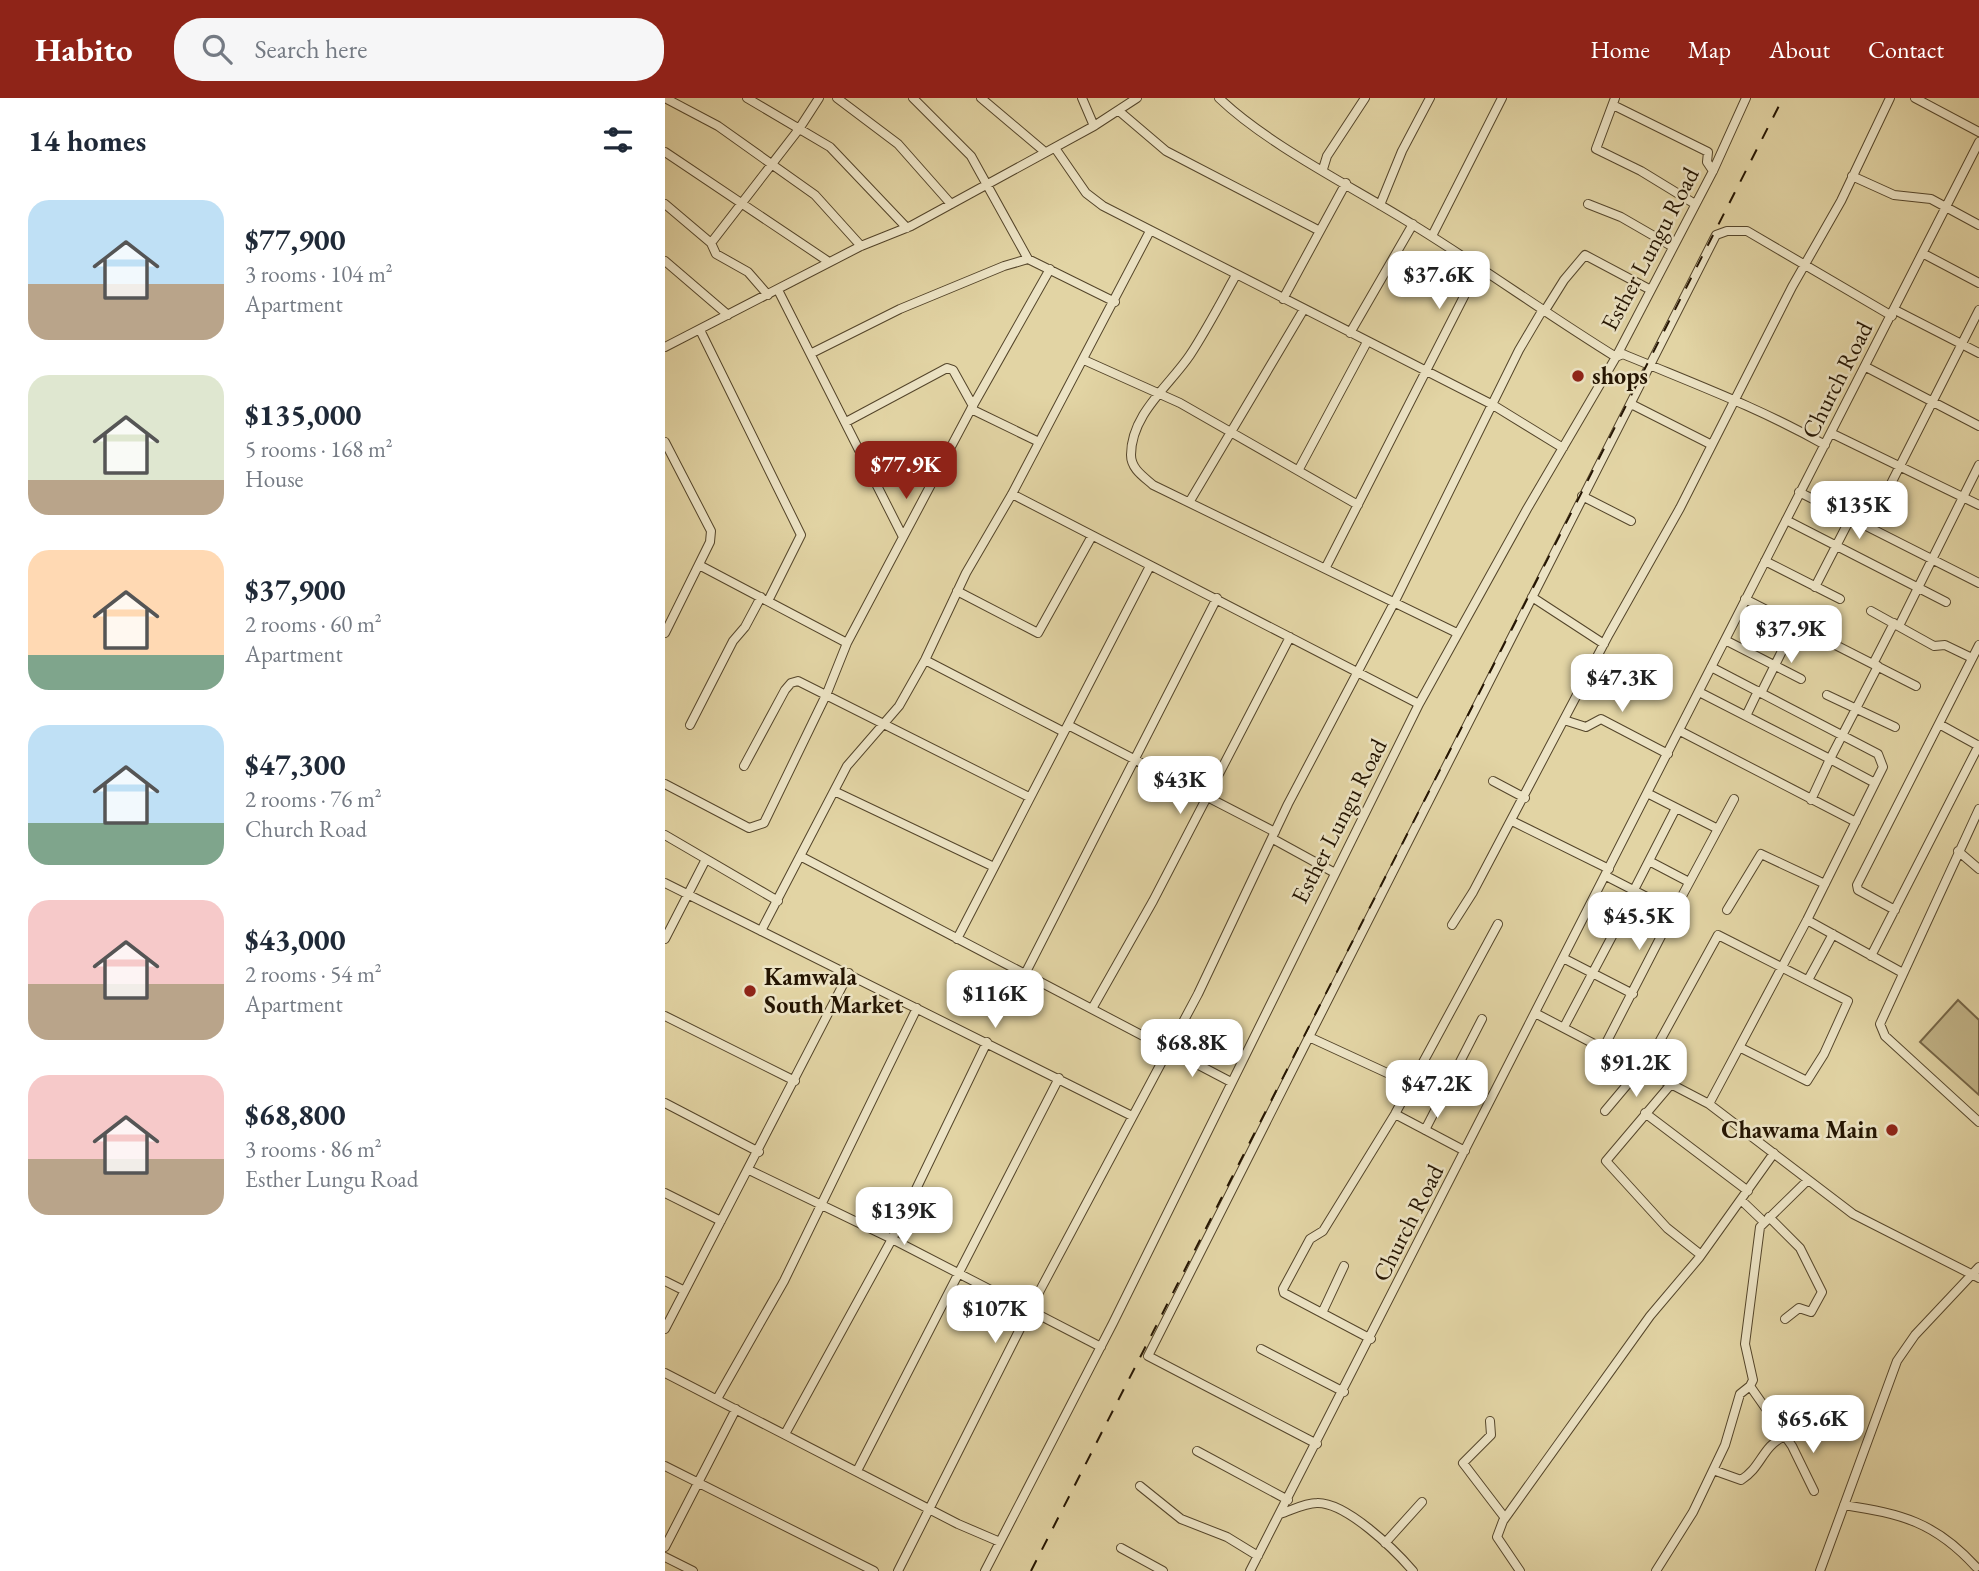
<!DOCTYPE html>
<meta charset="utf-8">
<style>
:root{--surface:#fff;--page:#f6f6f7;--text:#1f2937;--muted:#747a83;--accent:#8f2418}
body{margin:0;font-family:"EB Garamond",serif;background:var(--page);color:var(--text);height:100vh;display:flex;flex-direction:column;font-size:26px;white-space:nowrap}
*{box-sizing:border-box;margin:0}
p{font-size:23px;color:var(--muted)}
.icon{flex:none;width:38px;height:38px;fill:none;stroke:currentColor;stroke-width:2;stroke-linecap:round;stroke-linejoin:round}
.map{position:relative;flex:1;overflow:hidden}
.drawer{display:flex;flex-direction:column;background:var(--surface);width:665px}
.drawer>*{flex:none}
.price{position:absolute;translate:-50% -60px;padding:0 16px;border-radius:14px;background:#fff;color:#222;font-size:23px;line-height:46px;filter:drop-shadow(0 2px 4px #0008)}
.price::after{content:'';position:absolute;left:50%;top:42px;width:21px;height:16px;margin-left:-10px;background:inherit;clip-path:polygon(0 0,100% 0,50% 100%)}
.price.current{background:var(--accent);color:#fff}
ul{padding:0;list-style:none}
li{display:flex;align-items:center;gap:21px;height:175px;padding:0 28px}
li span{display:grid;place-items:center;flex:none;width:196px;height:140px;border-radius:21px;color:#555}
li>.icon{margin-inline-start:auto}
span .icon{width:84px;height:84px;fill:#fffc;stroke-width:1}
li b{font-size:30px}
h2{display:flex;justify-content:space-between;align-items:center;height:84px;padding:0 28px;font-size:30px}
header{display:flex;align-items:center;gap:42px;box-sizing:border-box;height:98px;padding:0 35px;background:var(--accent);color:#fff}
header strong{font-size:33px}
nav{display:flex;gap:38px;margin-inline-start:auto;font-size:24px}
.search{width:490px;height:63px;background:var(--page);display:flex;align-items:center;gap:18px;box-sizing:border-box;padding:0 24px;border-radius:28px;color:var(--muted);font-size:26px}
main{display:flex;flex:1;min-height:0}
.map>svg:first-child{display:block}
</style>
<header>
<strong>Habito</strong>
<div class="search"><svg class="icon" aria-label="search" viewBox="0 0 24 24"><circle cx="10" cy="10" r="6"/><path d="M15 15l6 6"/></svg>Search here</div>
<nav><a>Home</a><a>Map</a><a>About</a><a>Contact</a></nav>
</header>
<main>
<section class="drawer">
<h2>14 homes<svg class="icon" aria-label="filters" viewBox="0 0 24 24"><path d="M4 7h16M4 17h16"/><circle cx="9" cy="7" r="2"/><circle cx="15" cy="17" r="2"/></svg></h2>
<ul>
<li><span style="background:linear-gradient(#bfe0f5 60%,#b9a48a 0)"><svg class="icon" aria-label="home" viewBox="0 0 24 24"><path d="M3 11l9-7 9 7M6 9v11h12V9"/></svg></span><div><b>$77,900</b><p>3 rooms · 104 m²</p><p>Apartment</p></div></li>
<li><span style="background:linear-gradient(#dfe7d0 75%,#b9a48a 0)"><svg class="icon" aria-label="home" viewBox="0 0 24 24"><path d="M3 11l9-7 9 7M6 9v11h12V9"/></svg></span><div><b>$135,000</b><p>5 rooms · 168 m²</p><p>House</p></div></li>
<li><span style="background:linear-gradient(#ffd9b3 75%,#7fa58c 0)"><svg class="icon" aria-label="home" viewBox="0 0 24 24"><path d="M3 11l9-7 9 7M6 9v11h12V9"/></svg></span><div><b>$37,900</b><p>2 rooms · 60 m²</p><p>Apartment</p></div></li>
<li><span style="background:linear-gradient(#bfe0f5 70%,#7fa58c 0)"><svg class="icon" aria-label="home" viewBox="0 0 24 24"><path d="M3 11l9-7 9 7M6 9v11h12V9"/></svg></span><div><b>$47,300</b><p>2 rooms · 76 m²</p><p>Church Road</p></div></li>
<li><span style="background:linear-gradient(#f6c9c9 60%,#b9a48a 0)"><svg class="icon" aria-label="home" viewBox="0 0 24 24"><path d="M3 11l9-7 9 7M6 9v11h12V9"/></svg></span><div><b>$43,000</b><p>2 rooms · 54 m²</p><p>Apartment</p></div></li>
<li><span style="background:linear-gradient(#f6c9c9 60%,#b9a48a 0)"><svg class="icon" aria-label="home" viewBox="0 0 24 24"><path d="M3 11l9-7 9 7M6 9v11h12V9"/></svg></span><div><b>$68,800</b><p>3 rooms · 86 m²</p><p>Esther Lungu Road</p></div></li>
</ul>
</section>
<div class="map">
<svg width="1314" height="1473" viewBox="0 0 1314 1473">
<rect width="100%" height="100%" fill="#e2d4a4"/>
<filter id="stains"><feTurbulence type="fractalNoise" baseFrequency=".00286" numOctaves="4"/><feColorMatrix values="0 0 0 0 .2 0 0 0 0 .09 0 0 0 0 .02 0 0 0 .5 -.17"/></filter>
<radialGradient id="worn" r=".72"><stop offset=".6" stop-color="#630" stop-opacity="0"/><stop offset="1" stop-color="#630" stop-opacity=".3"/></radialGradient>
<path fill="#c2b488" stroke="#746445" stroke-width="2" d="M 1293,902 L 1314,922 L 1314,997 L 1255,944 Z"/>
<g fill="none" stroke-linecap="round" stroke-linejoin="round">
<defs>
<path id="minor" d="M 0,0 L 53,28 L 150,97 L 196,148
M 82,0 L 165,49 L 242,130
M 172,0 L 233,46 L 286,106
M 248,0 L 306,58 L 363,161
M 316,0 L 380,54
M 417,0 L 429,28
M 554,0 C 604,48 690,90 750,128 C 818,170 883,217 951,259 L 958,256 C 1027,285 1095,310 1160,347
M 950,0 L 931,51 L 976,73 L 1030,106
M 1250,0 L 1314,34
M 948,7 L 1043,54 L 1042,64 L 1048,73
M 454,13 L 501,53 L 653,132
M 390,50 L 421,95 L 438,108 L 828,307 L 898,350
M 0,54 L 164,164
M 658,71 L 662,58 L 700,0
M 1187,78 L 1229,97 L 1266,101 L 1314,127
M 0,106 L 46,145 L 51,156 L 83,174 L 103,197
M 923,106 L 956,119 L 1008,149
M 715,107 L 737,53 L 765,0
M 767,138 L 837,0
M 46,145 L 134,31 L 154,0
M 1259,156 L 1314,185
M 0,163 L 63,217
M 571,177 C 556,204 542,231 525,257 C 505,287 466,316 466,357 C 466,371 479,379 488,387 L 792,535
M 113,192 L 238,439
M 618,201 L 681,85
M 1230,212 L 1314,255
M 879,214 L 899,182 L 920,157 L 984,191
M 35,232 L 136,437 L 104,501
M 685,235 L 748,126
M 0,249 L 196,148 L 246,128 L 429,28 L 472,0
M 147,255 L 235,211 L 339,168 L 363,161 L 450,204
M 419,262 L 515,305 L 693,407
M 1201,269 L 1314,328
M 966,306 L 1047,347
M 306,311 L 385,171
M 181,324 L 282,270 L 288,272 L 308,308
M 1166,335 L 1314,407
M 0,344 L 46,433 L 45,444 L 0,535
M 634,371 L 702,244
M 1134,394 L 1314,485
M 347,396 L 754,606
M 917,398 L 966,423
M 525,403 L 639,211
M 1121,422 L 1281,504
M 1204,429 L 1314,212
M 1100,463 L 1175,501
M 34,467 L 182,545
M 661,469 L 814,169
M 1150,489 L 1186,419
M 292,493 L 373,535 L 427,438
M 867,499 L 939,546
M 1080,501 L 1251,588
M 1206,513 L 1269,548 L 1280,547 L 1307,560
M 1234,528 L 1314,367
M 1060,542 L 1136,581
M 260,562 L 399,634
M 1208,566 L 1229,525
M 1034,594 L 1165,661 L 1213,568
M 1096,595 L 1130,527
M 1162,597 L 1230,629
M 1081,618 L 1093,593
M 899,622 L 921,629 L 936,621 L 1003,656
M 1274,626 L 1314,648
M 25,627 L 68,543 L 80,529 L 96,499
M 403,627 L 610,734
M 1015,633 L 1191,724
M 79,668 L 120,592 L 126,585 L 133,583 L 364,699
M 828,683 L 860,700
M 0,686 L 84,730 L 99,725 L 162,595 L 182,545 L 306,311 L 374,344
M 169,693 L 327,768
M 982,695 L 1053,731
M 1146,702 L 1165,661 L 1210,685
M 1314,711 L 1215,926 L 1220,938 L 1314,1024
M 847,723 L 944,771
M 0,737 L 113,803
M 608,741 L 670,775
M 1293,753 L 1314,771
M 135,758 L 566,984
M 984,763 L 1024,784
M 0,785 L 467,1018
M 969,792 L 1011,710
M 1062,812 L 1096,756 L 1160,786
M 1230,812 L 1193,792 L 1192,787 L 1314,547
M 1009,813 L 1069,701
M 1142,822 L 1236,874
M 787,827 L 808,794 L 944,536 L 1015,410 L 1127,189 L 1176,103 L 1225,0
M 96,833 L 182,668 L 234,608 L 260,562 L 301,475 L 347,396 L 485,133
M 0,841 L 41,761
M 292,841 L 485,468
M 1206,858 L 1314,647
M 898,860 L 968,896
M 360,876 L 552,500
M 1143,882 L 1168,836
M 428,909 L 488,803 L 625,539
M 870,915 L 1044,1006 L 1188,1116 L 1314,1180
M 0,918 L 130,983
M 899,929 L 971,793
M 644,939 L 483,1258 L 652,1346
M 939,949 L 1009,813 L 941,778
M 980,970 L 1053,837 L 1183,903 L 1159,956 L 1142,983 L 1076,950
M 1007,985 L 941,1063 L 1002,1130 L 1036,1157
M 746,986 L 644,939 L 1051,137 L 1062,133 L 1082,133 L 1227,218
M 0,1005 L 94,1054
M 1044,1006 L 1142,822 L 1218,669 L 1213,656 L 1046,569
M 940,1013 L 977,969
M 980,1015 L 1083,1093
M 730,1016 L 800,1053
M 760,1032 L 817,921
M 84,1072 L 227,1141 L 436,1249
M 0,1095 L 56,1123
M 1076,1102 L 1099,1124
M 1104,1119 L 1135,1150 L 1157,1194 L 1146,1214 L 1134,1210 L 1120,1221
M 0,1183 L 18,1192
M 657,1215 L 679,1168
M 0,1231 L 184,875
M 706,1241 L 619,1195 L 618,1191 L 645,1141 L 658,1133 L 730,1016 L 833,826
M 596,1251 L 679,1294
M 0,1275 L 293,1426 L 335,1444
M 1085,1288 L 1127,1348 L 1149,1393
M 52,1301 L 119,1183 L 252,910
M 825,1323 L 826,1337 L 798,1365 L 840,1420
M 120,1336 L 227,1141 L 322,944
M 532,1353 L 623,1402
M 0,1368 L 209,1473
M 1048,1372 L 1076,1382 C 1097,1369 1097,1348 1120,1338
M 192,1373 L 394,980
M 475,1388 L 516,1421 L 562,1439 L 593,1458
M 1179,1407 C 1237,1416 1270,1424 1311,1469
M 615,1416 C 627,1412 640,1405 652,1405 C 681,1404 730,1452 748,1473
M 720,1445 L 757,1404
M 0,1449 L 71,1311
M 456,1450 L 498,1473
M 0,1459 L 28,1473
M 233,1473 L 364,1213 L 533,896 L 623,706 L 730,503 L 854,252 L 877,213
M 320,1473 L 448,1225 L 754,606 L 862,411 L 951,259 L 1048,73 L 1081,0
M 585,1473 L 1314,44
M 855,1473 L 832,1439 L 838,1423 L 985,1218 L 1034,1160 L 1109,1055
M 991,1473 L 1028,1414 L 1060,1347 L 1075,1296 L 1085,1288 L 1088,1282 L 1080,1246 L 1095,1129 L 1143,1082
M 1155,1473 L 1232,1263 L 1250,1237 L 1314,1169"/>
</defs>
<use href="#minor" stroke="#54452a" stroke-width="10"/>
<use href="#minor" stroke="#ece3c4" stroke-width="8"/>
<path stroke="#251502" stroke-width="2" stroke-dasharray="12 12" stroke-linecap="butt" d="M 366,1473 L 1118,0"/>
</g>
<g fill="#8f2418" stroke="#ece3c4" stroke-width="2.5">
<circle cx="913" cy="278" r="7"/>
<circle cx="85" cy="893" r="7"/>
<circle cx="1227" cy="1032" r="7"/>
</g>
<g text-anchor="middle" stroke-width="5" stroke-linejoin="round" paint-order="stroke">
<g font-size="24" fill="#251502" stroke="#ece3c4">
<text transform="translate(985 151) rotate(-62)" y="8">Esther Lungu Road</text>
<text transform="translate(1172 282) rotate(-63)" y="8">Church Road</text>
<text transform="translate(674 723) rotate(-63)" y="8">Esther Lungu Road</text>
<text transform="translate(743 1125) rotate(-63)" y="8">Church Road</text>
</g>
<g font-size="24" font-weight="bold" fill="#251502" stroke="#ece3c4" text-anchor="start">
<text x="927" y="286">shops</text>
<text x="99" y="887">Kamwala<tspan x="99" dy="28">South Market</tspan></text>
<text x="1213" y="1040" text-anchor="end">Chawama Main</text>
</g>
</g>
<rect width="100%" height="100%" filter="url(#stains)"/>
<rect width="100%" height="100%" fill="url(#worn)"/>
</svg>
<b class="price" style="left:774px;top:213px">$37.6K</b>
<b class="price current" style="left:241px;top:403px">$77.9K</b>
<b class="price" style="left:1194px;top:443px">$135K</b>
<b class="price" style="left:1126px;top:567px">$37.9K</b>
<b class="price" style="left:957px;top:616px">$47.3K</b>
<b class="price" style="left:515px;top:718px">$43K</b>
<b class="price" style="left:974px;top:854px">$45.5K</b>
<b class="price" style="left:330px;top:932px">$116K</b>
<b class="price" style="left:527px;top:981px">$68.8K</b>
<b class="price" style="left:971px;top:1001px">$91.2K</b>
<b class="price" style="left:772px;top:1022px">$47.2K</b>
<b class="price" style="left:239px;top:1149px">$139K</b>
<b class="price" style="left:330px;top:1247px">$107K</b>
<b class="price" style="left:1148px;top:1357px">$65.6K</b>
</div>
</main>
